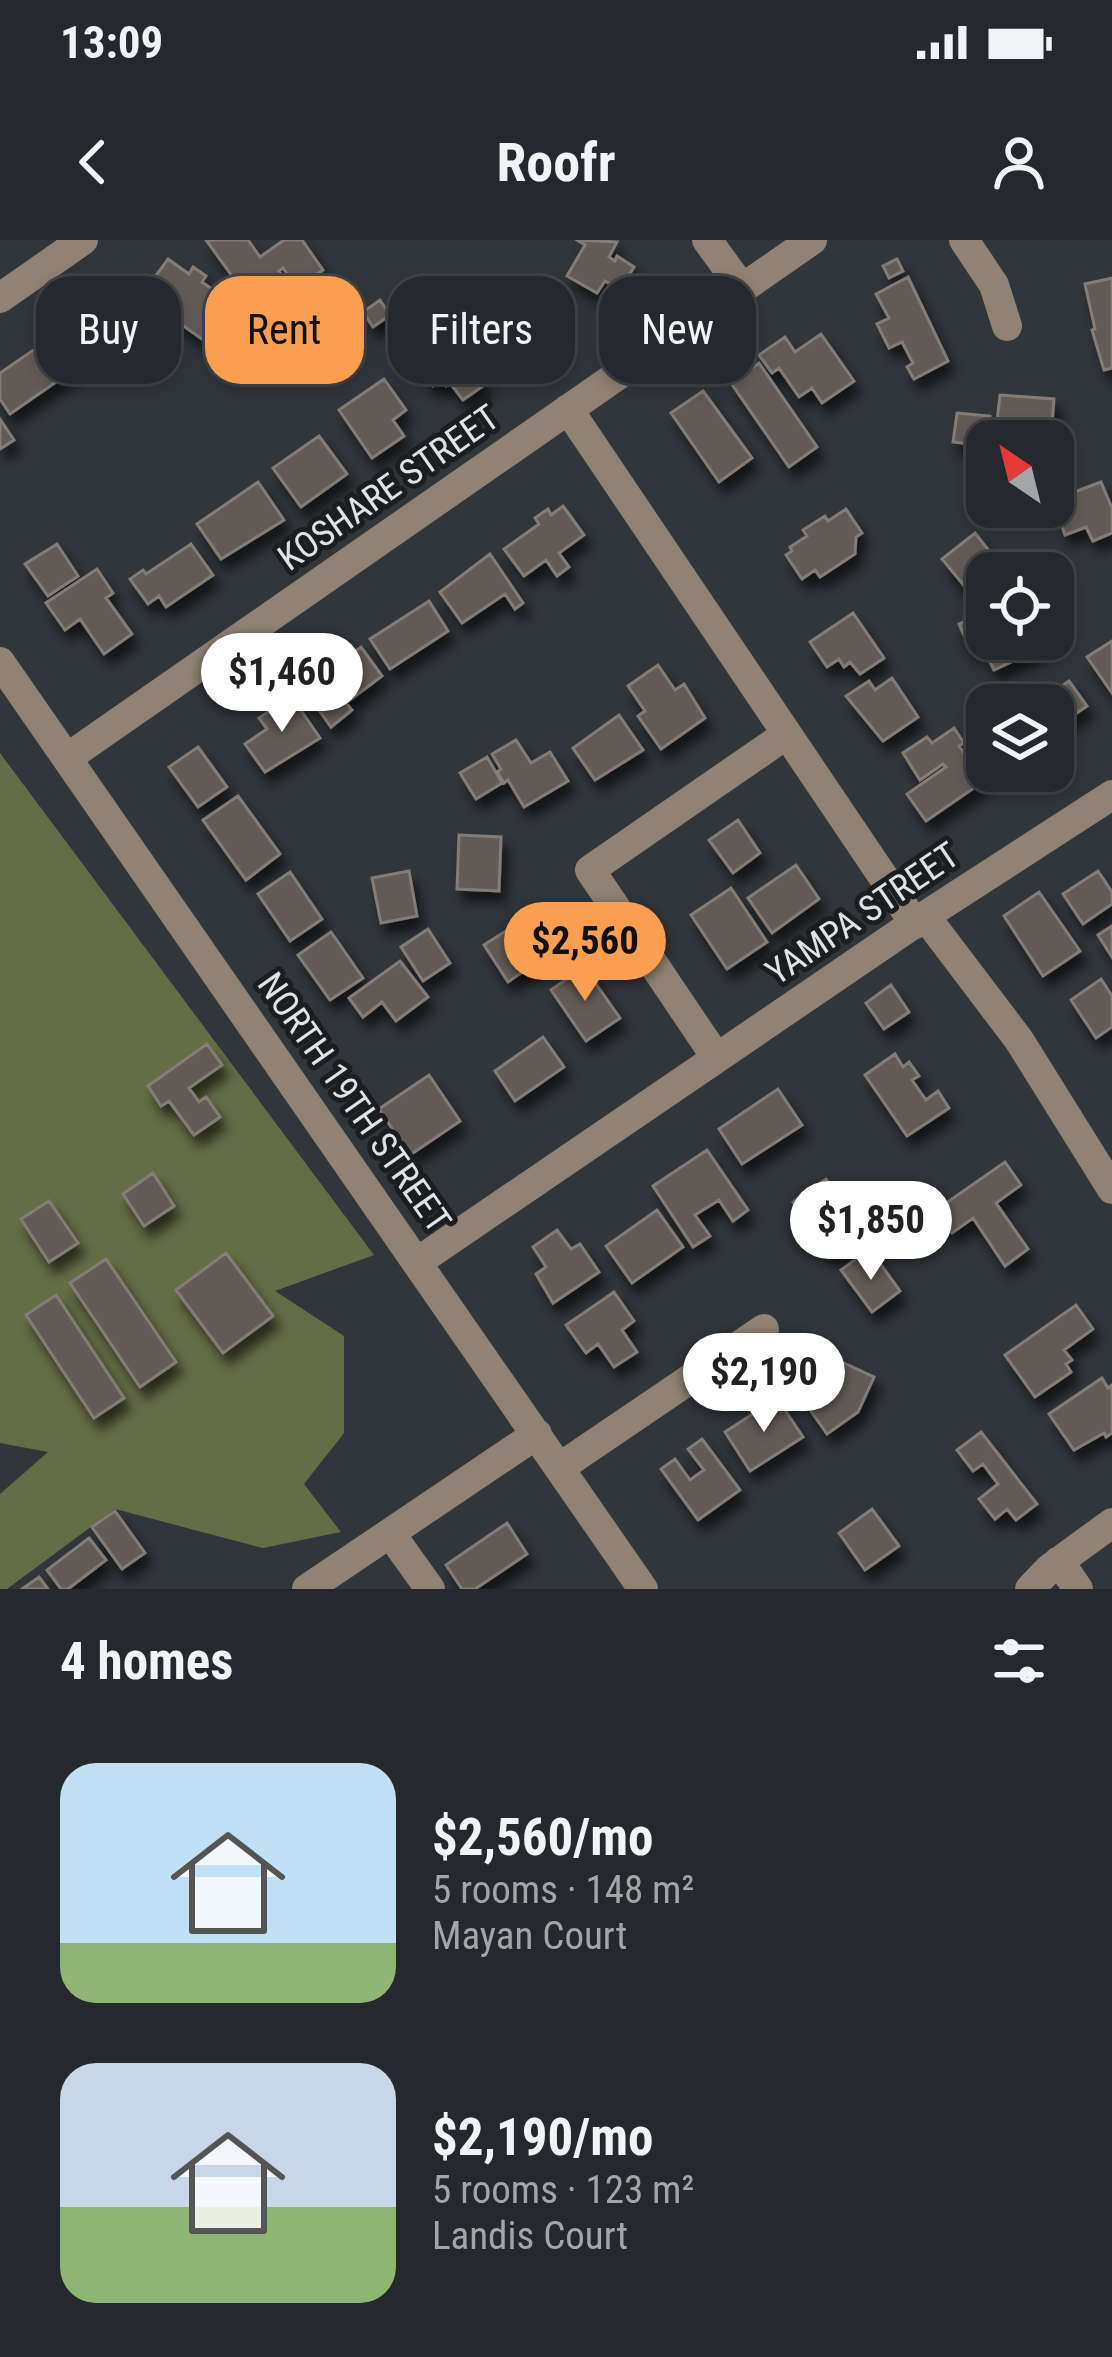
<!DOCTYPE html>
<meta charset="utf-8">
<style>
:root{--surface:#25282c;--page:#313438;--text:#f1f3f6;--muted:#a3a6a9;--line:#424448;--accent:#fb9e50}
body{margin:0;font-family:"Roboto Condensed",sans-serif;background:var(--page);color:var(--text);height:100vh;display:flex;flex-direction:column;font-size:45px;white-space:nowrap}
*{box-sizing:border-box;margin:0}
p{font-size:39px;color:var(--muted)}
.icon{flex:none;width:66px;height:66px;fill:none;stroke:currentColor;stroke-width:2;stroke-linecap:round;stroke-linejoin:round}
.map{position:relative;height:1349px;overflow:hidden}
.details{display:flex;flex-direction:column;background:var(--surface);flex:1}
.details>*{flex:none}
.guide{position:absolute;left:36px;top:36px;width:1041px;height:108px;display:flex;gap:24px}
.needle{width:78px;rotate:325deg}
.controls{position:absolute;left:966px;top:180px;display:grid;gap:24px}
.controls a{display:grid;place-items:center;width:108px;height:108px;border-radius:24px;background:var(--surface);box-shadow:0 6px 18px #0003,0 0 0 3px var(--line);font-size:60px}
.price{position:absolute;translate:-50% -102px;padding:0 27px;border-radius:42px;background:#fff;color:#222;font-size:39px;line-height:78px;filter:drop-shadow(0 3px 6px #0008)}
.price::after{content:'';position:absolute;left:50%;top:72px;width:36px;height:27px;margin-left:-18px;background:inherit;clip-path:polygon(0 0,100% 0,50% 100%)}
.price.active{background:var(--accent);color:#111}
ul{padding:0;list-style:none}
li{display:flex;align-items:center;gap:36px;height:300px;padding:0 60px}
li span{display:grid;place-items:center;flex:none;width:336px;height:240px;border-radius:36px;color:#555}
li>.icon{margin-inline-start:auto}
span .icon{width:144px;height:144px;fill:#fffc;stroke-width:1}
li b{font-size:51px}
h2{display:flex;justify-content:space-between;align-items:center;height:144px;padding:0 60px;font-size:51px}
.tag{padding:0 42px;border-radius:36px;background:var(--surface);box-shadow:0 6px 18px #0003,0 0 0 3px var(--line);font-size:42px;line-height:108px}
.tag.active{background:var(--accent);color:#111}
.status{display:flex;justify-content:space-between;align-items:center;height:84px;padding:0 60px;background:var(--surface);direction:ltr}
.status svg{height:33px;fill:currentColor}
header{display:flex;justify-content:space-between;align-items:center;height:156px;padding:0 60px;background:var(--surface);font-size:54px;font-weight:700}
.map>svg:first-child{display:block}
</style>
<div class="status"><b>13:09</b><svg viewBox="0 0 49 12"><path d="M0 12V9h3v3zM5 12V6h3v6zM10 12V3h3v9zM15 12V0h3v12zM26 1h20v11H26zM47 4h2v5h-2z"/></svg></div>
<header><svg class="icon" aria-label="back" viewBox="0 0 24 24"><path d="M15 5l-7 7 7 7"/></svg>Roofr<svg class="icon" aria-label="person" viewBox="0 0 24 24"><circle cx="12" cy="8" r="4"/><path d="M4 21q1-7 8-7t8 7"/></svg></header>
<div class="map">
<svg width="1112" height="1349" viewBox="0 0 1112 1349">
<defs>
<filter id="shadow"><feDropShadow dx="6" dy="11" stdDeviation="6" flood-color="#0009"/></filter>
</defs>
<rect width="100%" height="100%" fill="#31363b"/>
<path fill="#656d46" d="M 0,513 L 374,1015 L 275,1051 L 344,1096 L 344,1193 L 304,1244 L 341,1292 L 263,1308 L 115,1269 L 7,1349 L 0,1349 L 0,1254 L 48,1212 L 0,1203 Z"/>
<path fill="#635c57" stroke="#837b77" stroke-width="3" filter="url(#shadow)" d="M 206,0 L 248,0 L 260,17 L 284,0 L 302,0 L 323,30 L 297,48 L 283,28 L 279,31 L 287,42 L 273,52 L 264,40 L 245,54 Z
M 577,0 L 617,2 L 609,17 L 615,21 L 617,16 L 634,27 L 620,50 L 605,41 L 597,53 L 567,36 L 585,5 Z
M 168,19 L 189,34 L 193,27 L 206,36 L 202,42 L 243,71 L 216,109 L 141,56 Z
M 897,19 L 903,31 L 889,38 L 883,26 Z
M 518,37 L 554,89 L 505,122 L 480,86 L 499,74 L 489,57 Z
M 908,37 L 948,121 L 914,139 L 907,127 L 913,123 L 902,102 L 889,108 L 877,84 L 889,78 L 876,54 Z
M 1112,38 L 1112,128 L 1104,130 L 1092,90 L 1095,89 L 1085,44 Z
M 380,60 L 390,75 L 373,87 L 363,72 Z
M 442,90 L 451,101 L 454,98 L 486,144 L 463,160 L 450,143 L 446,146 L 440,142 L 433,146 L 410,112 Z
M 821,94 L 854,141 L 822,163 L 812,148 L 799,157 L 779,128 L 772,133 L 759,115 L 785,97 L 795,112 Z
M 54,96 L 76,128 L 10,174 L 0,159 L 0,133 Z
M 759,123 L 817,207 L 789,227 L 731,143 Z
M 384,139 L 406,170 L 393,180 L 404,196 L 372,218 L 339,170 Z
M 703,151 L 752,218 L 719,242 L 671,173 Z
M 1000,155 L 1054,159 L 1051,195 L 996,191 Z
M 957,173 L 990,176 L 987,206 L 953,202 Z
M 0,179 L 14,200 L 0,209 Z
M 319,196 L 347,234 L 301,267 L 273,228 Z
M 258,242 L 284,280 L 221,319 L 197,284 Z
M 1101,242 L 1112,268 L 1112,293 L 1093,301 L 1086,287 L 1065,295 L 1053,260 Z
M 563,266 L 584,295 L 559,313 L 569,327 L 557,336 L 546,320 L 524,336 L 504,309 L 539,284 L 535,278 L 548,269 L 551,275 Z
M 846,269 L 862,293 L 856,297 L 855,314 L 820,337 L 815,330 L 802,339 L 786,315 L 792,311 L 790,307 L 807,296 L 803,290 L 825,276 L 828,281 Z
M 975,293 L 993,316 L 998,312 L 1015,333 L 987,333 L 987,343 L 971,354 L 942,319 Z
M 57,304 L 78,336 L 48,356 L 25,324 Z
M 191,304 L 213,335 L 166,367 L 159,356 L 148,364 L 130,339 L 143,330 L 146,334 Z
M 490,314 L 523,363 L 515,369 L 505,354 L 462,383 L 440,352 Z
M 97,329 L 113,353 L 106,358 L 132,394 L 104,414 L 80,379 L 65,390 L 46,363 Z
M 429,361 L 448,391 L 390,429 L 370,399 Z
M 987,372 L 987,399 L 1040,399 L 1041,408 L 994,430 L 982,406 L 971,411 L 959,384 Z
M 853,373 L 884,418 L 860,434 L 850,422 L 844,427 L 839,419 L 827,427 L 810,402 Z
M 1112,401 L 1112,453 L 1087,417 Z
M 361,407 L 382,436 L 346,463 L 352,470 L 331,487 L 304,449 Z
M 658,425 L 675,450 L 684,444 L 705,478 L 661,509 L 638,476 L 645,471 L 628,446 Z
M 892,438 L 918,477 L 883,501 L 846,456 L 869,441 L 875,450 Z
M 1069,441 L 1087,466 L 1056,487 L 1064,499 L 1053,507 L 1053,465 L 1034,465 Z
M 291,456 L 320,498 L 265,532 L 245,504 L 267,489 L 259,478 Z
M 619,475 L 643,510 L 595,540 L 573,508 Z
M 954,488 L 964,503 L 959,506 L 984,541 L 926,581 L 907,554 L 946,527 L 943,524 L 920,540 L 903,513 L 927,497 L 932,503 Z
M 516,500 L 531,523 L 550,512 L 568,541 L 524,567 L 508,540 L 504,543 L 497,532 L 501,529 L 492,514 Z
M 198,507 L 227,547 L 198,567 L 169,527 Z
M 487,517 L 502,543 L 476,559 L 460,533 Z
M 238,556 L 280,614 L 246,640 L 203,580 Z
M 738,580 L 760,613 L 733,633 L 709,600 Z
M 459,595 L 501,597 L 499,651 L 457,649 Z
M 796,625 L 819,659 L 772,693 L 748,658 Z
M 409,631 L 417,676 L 381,683 L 372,638 Z
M 1098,631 L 1112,652 L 1112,664 L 1083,684 L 1063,654 Z
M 290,632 L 322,679 L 290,701 L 258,654 Z
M 731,648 L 767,702 L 727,729 L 691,675 Z
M 1039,652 L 1080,711 L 1043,736 L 1004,676 Z
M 515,685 L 538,721 L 508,742 L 484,705 Z
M 1112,686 L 1112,717 L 1098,695 Z
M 428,689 L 450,723 L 423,741 L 401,707 Z
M 331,692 L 363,738 L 330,760 L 298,715 Z
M 400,721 L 428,757 L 396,781 L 382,762 L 363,777 L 349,758 Z
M 584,727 L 620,778 L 586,801 L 551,750 Z
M 1101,739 L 1112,756 L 1112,787 L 1096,798 L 1071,760 Z
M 891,745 L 909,772 L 884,789 L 866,763 Z
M 543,797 L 564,827 L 515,861 L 495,831 Z
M 207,804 L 222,825 L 189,848 L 199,862 L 206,857 L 220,877 L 194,895 L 169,861 L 161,866 L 148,846 Z
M 895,814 L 903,827 L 909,822 L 919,836 L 912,840 L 926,860 L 938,851 L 949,868 L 907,896 L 865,835 Z
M 429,835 L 460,881 L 410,915 L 379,869 Z
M 778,849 L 802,885 L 742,924 L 719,889 Z
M 707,910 L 748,970 L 733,981 L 719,960 L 695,975 L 710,996 L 693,1007 L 653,946 Z
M 1005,922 L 1021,945 L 996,963 L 1028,1009 L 1005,1026 L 973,978 L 952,993 L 936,970 Z
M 153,933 L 174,966 L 144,986 L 123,954 Z
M 826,939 L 863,993 L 831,1016 L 793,962 Z
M 49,961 L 78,1003 L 49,1022 L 21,979 Z
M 657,970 L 683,1007 L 632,1043 L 606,1006 Z
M 557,990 L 571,1009 L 580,1004 L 599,1032 L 553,1063 L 536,1034 L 546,1027 L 533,1007 Z
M 226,1013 L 273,1076 L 223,1113 L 176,1050 Z
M 859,1017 L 866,1027 L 877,1019 L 900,1051 L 872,1072 L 841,1030 Z
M 106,1019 L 176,1122 L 140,1147 L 70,1043 Z
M 614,1052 L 634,1081 L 622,1090 L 637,1112 L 614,1127 L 598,1104 L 586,1113 L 566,1085 Z
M 56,1055 L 124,1158 L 94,1178 L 26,1075 Z
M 1076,1065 L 1093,1089 L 1064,1110 L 1072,1120 L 1066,1124 L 1071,1132 L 1035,1157 L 1005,1115 Z
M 842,1122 L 874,1137 L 858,1172 L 827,1194 L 806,1164 L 820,1154 Z
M 1102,1138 L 1108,1148 L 1112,1145 L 1112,1193 L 1106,1197 L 1104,1193 L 1074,1210 L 1049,1174 Z
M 777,1158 L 803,1197 L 750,1231 L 725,1192 Z
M 981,1192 L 1037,1264 L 1016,1280 L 1007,1269 L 995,1279 L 979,1259 L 998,1244 L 983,1224 L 973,1231 L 957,1210 Z
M 702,1199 L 740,1250 L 698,1280 L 661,1229 L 675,1219 L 690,1240 L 704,1230 L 688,1209 Z
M 872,1269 L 899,1306 L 865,1330 L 839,1293 Z
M 115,1271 L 145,1313 L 122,1329 L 92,1287 Z
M 507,1283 L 527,1314 L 475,1349 L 462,1349 L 446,1325 Z
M 89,1298 L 106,1320 L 68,1349 L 61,1349 L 47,1330 Z
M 39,1337 L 48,1349 L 22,1349 Z"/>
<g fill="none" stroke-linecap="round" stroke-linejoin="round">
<path stroke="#908274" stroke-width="30" d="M 707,0 L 742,48
M 964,0 L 994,45 L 1007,86
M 0,58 L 83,0
M 568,169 L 915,684
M 0,422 L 643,1349
M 67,518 L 812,0
M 925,676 L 1019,800 L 1112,949
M 716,817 L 590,630 L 787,494
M 419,1021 L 925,676 L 1112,555
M 559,1228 L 764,1089
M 390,1293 L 430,1349
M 1059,1321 L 1078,1349
M 307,1349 L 537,1194
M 1030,1349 L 1049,1329 L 1112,1283"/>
</g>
<g text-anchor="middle" stroke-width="10" stroke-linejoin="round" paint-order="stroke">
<g font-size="36" fill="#e0e3e6" stroke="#1b1d20">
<text transform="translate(388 247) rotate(-35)" y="13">KOSHARE STREET</text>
<text transform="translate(862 673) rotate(-34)" y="13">YAMPA STREET</text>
<text transform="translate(355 862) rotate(55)" y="13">NORTH 19TH STREET</text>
</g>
</g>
</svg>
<div class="controls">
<a><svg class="needle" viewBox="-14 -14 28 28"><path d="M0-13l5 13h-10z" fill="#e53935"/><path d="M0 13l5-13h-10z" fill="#a3a6a9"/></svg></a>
<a><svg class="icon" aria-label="locate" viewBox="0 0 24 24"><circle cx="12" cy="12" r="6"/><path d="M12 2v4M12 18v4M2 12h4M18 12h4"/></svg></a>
<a><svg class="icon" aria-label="layers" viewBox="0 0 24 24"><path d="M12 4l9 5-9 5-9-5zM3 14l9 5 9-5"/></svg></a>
</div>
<b class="price" style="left:282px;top:495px">$1,460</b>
<b class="price active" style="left:585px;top:764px">$2,560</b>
<b class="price" style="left:871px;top:1043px">$1,850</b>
<b class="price" style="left:764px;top:1195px">$2,190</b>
<div class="guide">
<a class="tag">Buy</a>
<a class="tag active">Rent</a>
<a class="tag">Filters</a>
<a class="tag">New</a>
</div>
</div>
<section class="details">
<h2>4 homes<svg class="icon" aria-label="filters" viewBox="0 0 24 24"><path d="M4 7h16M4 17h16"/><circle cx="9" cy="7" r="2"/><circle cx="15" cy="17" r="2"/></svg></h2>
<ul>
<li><span style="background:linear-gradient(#bfe0f5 75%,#8fb573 0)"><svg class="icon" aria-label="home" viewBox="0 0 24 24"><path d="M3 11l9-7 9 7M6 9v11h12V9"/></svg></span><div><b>$2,560/mo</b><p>5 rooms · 148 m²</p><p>Mayan Court</p></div></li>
<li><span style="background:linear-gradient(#c9d6e8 60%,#8fb573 0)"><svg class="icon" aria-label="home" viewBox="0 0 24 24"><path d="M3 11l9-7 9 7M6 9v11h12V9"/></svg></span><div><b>$2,190/mo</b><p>5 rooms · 123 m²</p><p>Landis Court</p></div></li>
</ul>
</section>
